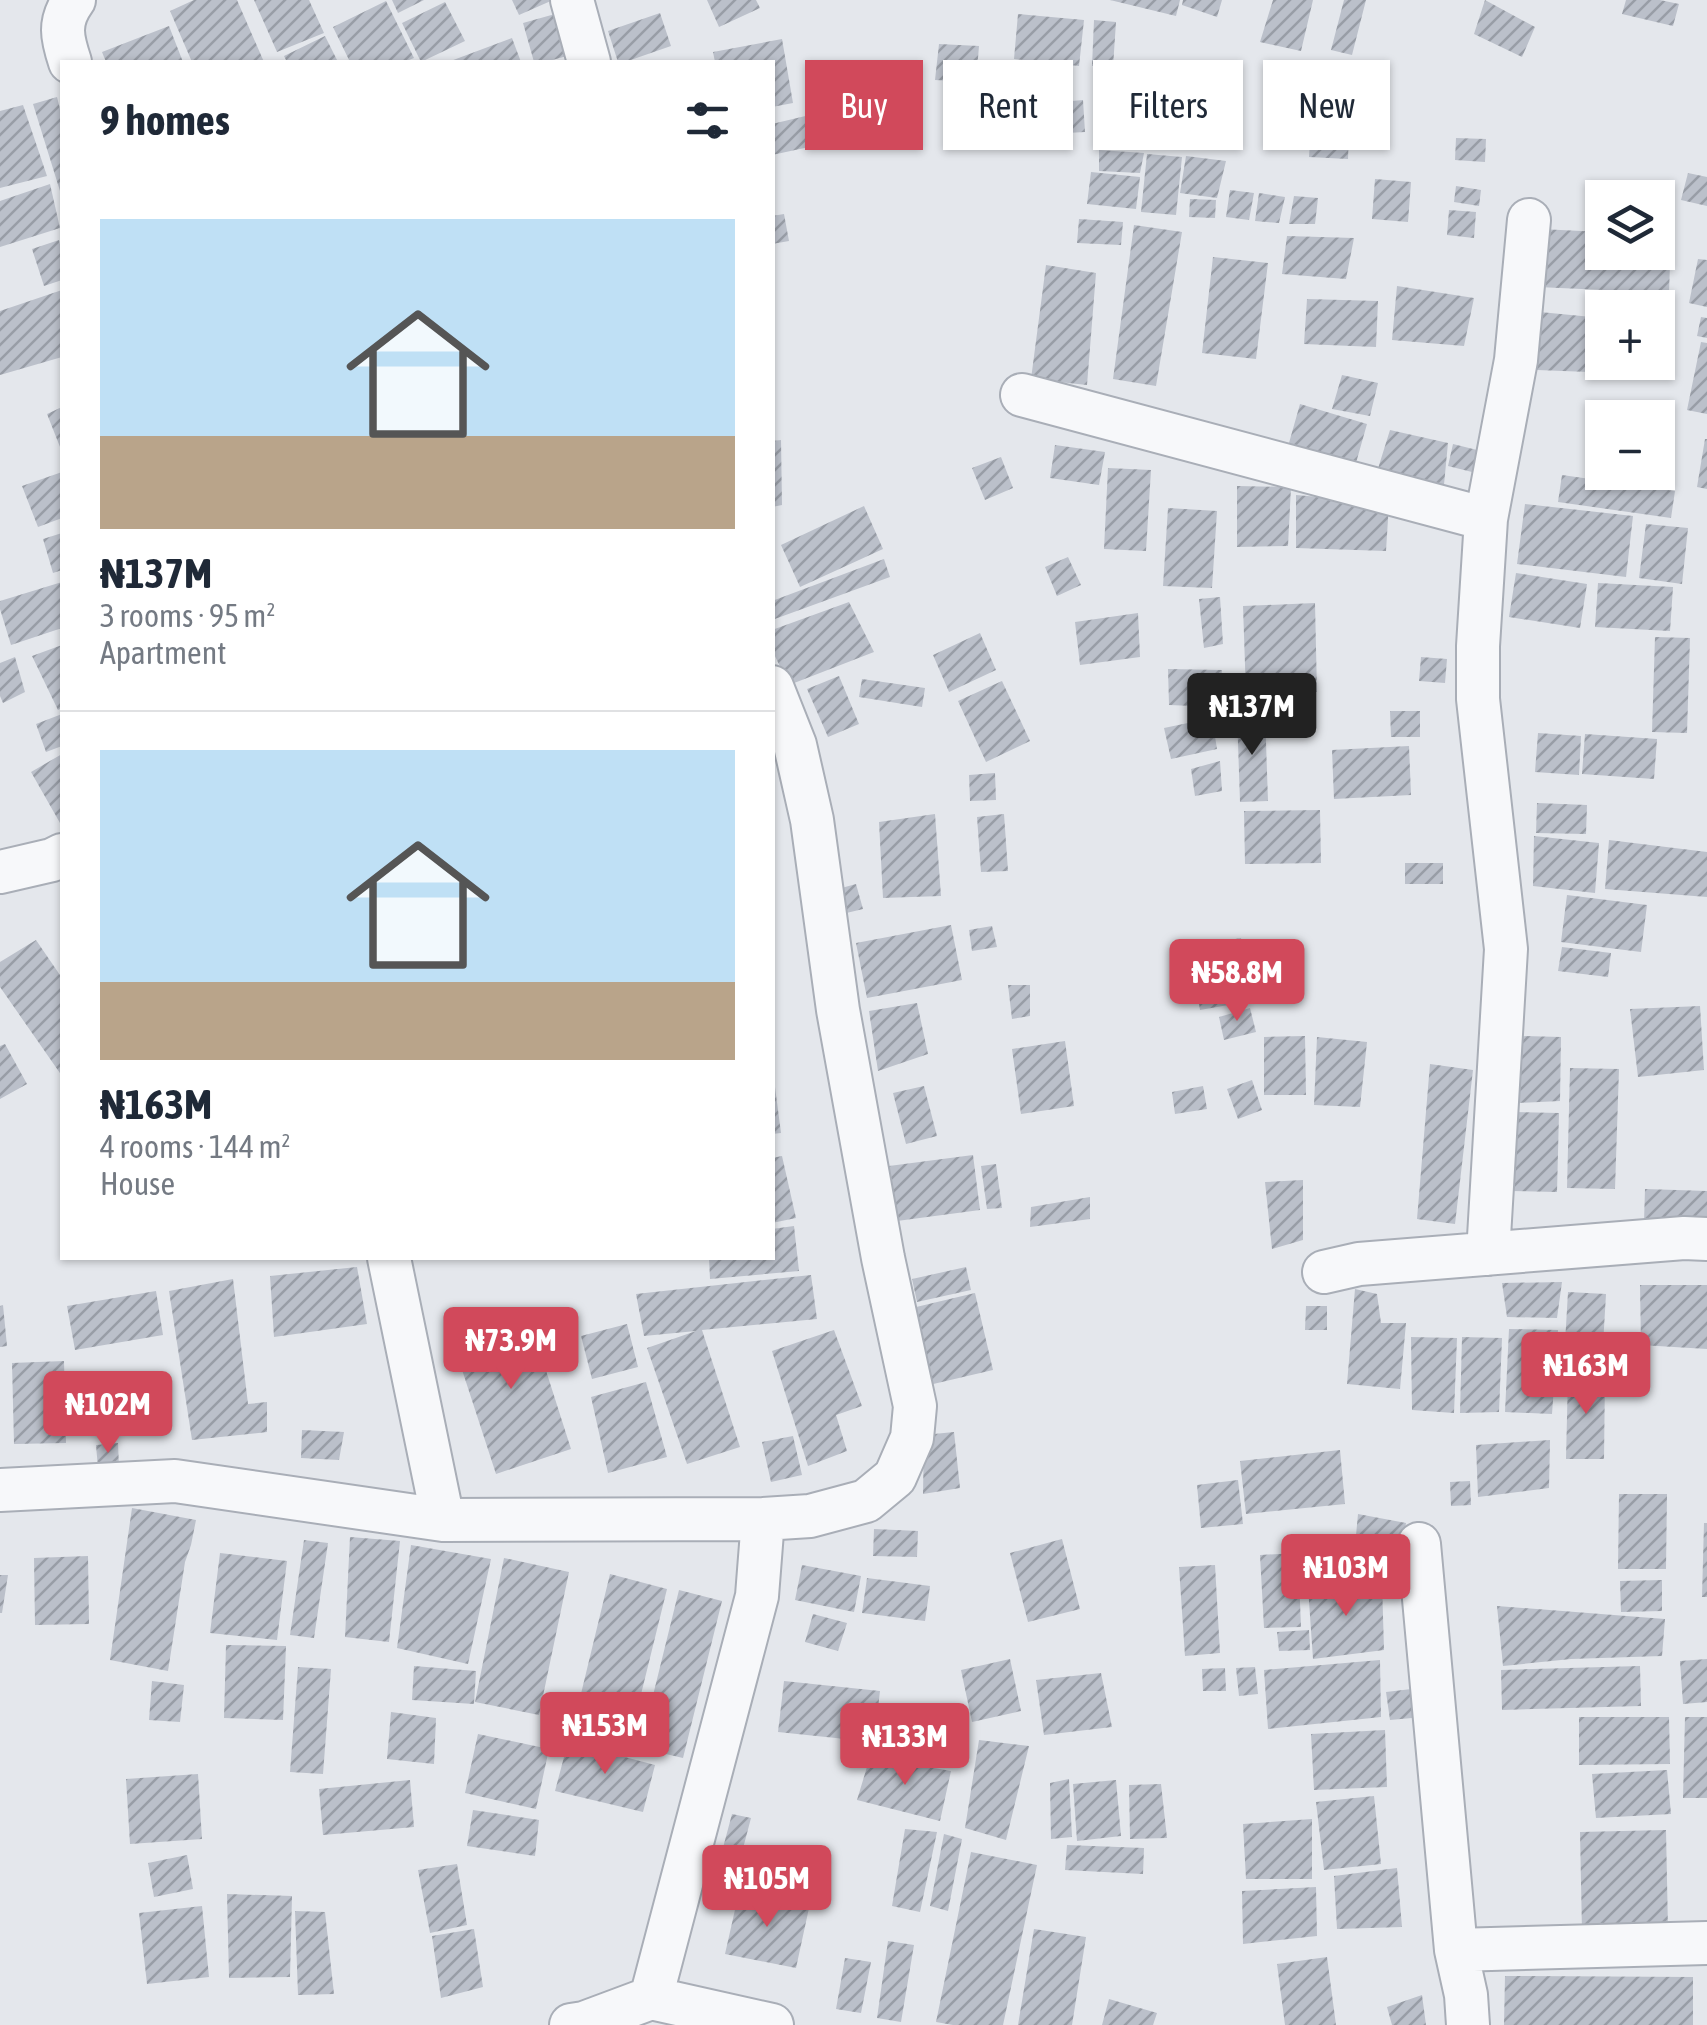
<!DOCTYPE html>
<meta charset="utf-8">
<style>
:root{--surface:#fff;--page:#f2f2f3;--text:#1f2937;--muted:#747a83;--line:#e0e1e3;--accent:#d1495b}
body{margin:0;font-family:"Asap Condensed",sans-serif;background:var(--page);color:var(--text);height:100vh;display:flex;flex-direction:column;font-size:38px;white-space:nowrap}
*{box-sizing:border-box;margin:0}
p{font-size:32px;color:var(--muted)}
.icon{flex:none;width:55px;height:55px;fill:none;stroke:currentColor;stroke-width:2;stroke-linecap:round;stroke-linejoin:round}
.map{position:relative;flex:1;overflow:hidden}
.sheet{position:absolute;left:60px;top:60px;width:715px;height:1200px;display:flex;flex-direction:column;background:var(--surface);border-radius:0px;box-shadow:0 2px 8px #0004}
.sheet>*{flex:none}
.top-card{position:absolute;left:805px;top:60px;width:750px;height:90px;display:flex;gap:20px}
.tools{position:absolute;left:1585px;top:180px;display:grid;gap:20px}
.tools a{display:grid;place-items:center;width:90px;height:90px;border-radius:0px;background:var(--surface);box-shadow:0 2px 8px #0004;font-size:50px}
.price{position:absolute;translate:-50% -85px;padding:0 22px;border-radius:10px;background:var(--accent);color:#fff;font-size:32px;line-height:65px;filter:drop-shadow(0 2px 5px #0008)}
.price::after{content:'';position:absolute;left:50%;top:60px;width:30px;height:22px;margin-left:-15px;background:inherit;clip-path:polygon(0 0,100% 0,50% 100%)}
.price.selected{background:#222;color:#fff}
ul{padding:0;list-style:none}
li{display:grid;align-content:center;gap:20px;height:530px;padding:0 40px}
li+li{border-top:2px solid var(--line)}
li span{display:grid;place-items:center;height:310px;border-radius:0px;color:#555}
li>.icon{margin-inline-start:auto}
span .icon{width:180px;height:180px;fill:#fffc;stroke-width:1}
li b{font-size:42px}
h2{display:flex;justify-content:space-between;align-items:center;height:120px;padding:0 40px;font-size:42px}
.tag{padding:0 35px;border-radius:0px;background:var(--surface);box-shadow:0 2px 8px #0004;font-size:35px;line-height:90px}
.tag.selected{background:var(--accent);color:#fff}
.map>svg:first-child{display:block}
</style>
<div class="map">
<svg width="1707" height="2025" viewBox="0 0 1707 2025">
<defs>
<pattern id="building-hatch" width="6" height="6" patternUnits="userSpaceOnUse" patternTransform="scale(2.5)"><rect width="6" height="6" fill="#bbc0ca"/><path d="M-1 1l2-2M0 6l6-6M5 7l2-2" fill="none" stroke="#989da6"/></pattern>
</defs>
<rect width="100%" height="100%" fill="#e4e7ec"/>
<path fill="url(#building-hatch)" d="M 194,0 L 237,0 L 264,62 L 192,62 L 170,11 Z
M 254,0 L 309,0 L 324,33 L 277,52 Z
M 392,0 L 424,0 L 398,13 Z
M 512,0 L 553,0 L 519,15 Z
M 707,0 L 756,0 L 760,8 L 719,27 Z
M 1110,0 L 1180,0 L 1176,16 Z
M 1183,0 L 1222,0 L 1217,17 L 1182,5 Z
M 1273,0 L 1313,0 L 1301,51 L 1260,42 Z
M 1344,0 L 1366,0 L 1352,55 L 1331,50 Z
M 1485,0 L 1535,27 L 1522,57 L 1474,34 Z
M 1626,0 L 1660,0 L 1679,4 L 1673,26 L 1622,14 Z
M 386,1 L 414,58 L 404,62 L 350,62 L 333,27 Z
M 445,2 L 465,41 L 421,62 L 402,23 Z
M 660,13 L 671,46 L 625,62 L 618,62 L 608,31 Z
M 555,14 L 567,56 L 545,62 L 534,62 L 523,23 Z
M 1018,14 L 1084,20 L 1079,66 L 1014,59 Z
M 1094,20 L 1116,22 L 1113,67 L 1092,66 Z
M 169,26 L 183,62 L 106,62 L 102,52 Z
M 325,36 L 338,62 L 287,62 L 284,56 Z
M 512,38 L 521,62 L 448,62 Z
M 782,39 L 793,103 L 772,107 L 772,62 L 715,62 L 713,52 Z
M 939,44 L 979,46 L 976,82 L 935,80 Z
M 1169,95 L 1192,96 L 1186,144 L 1163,141 Z
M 57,97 L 62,117 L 62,190 L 60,191 L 33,104 Z
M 1083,100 L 1085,132 L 994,137 L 994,108 Z
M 23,105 L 47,176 L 0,188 L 0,111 Z
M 818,113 L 823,144 L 772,155 L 772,124 Z
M 1311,126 L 1349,131 L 1348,159 L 1309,157 Z
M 1456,138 L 1486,139 L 1485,162 L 1455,160 Z
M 1099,150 L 1144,153 L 1140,173 L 1099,171 Z
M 1147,154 L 1182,157 L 1176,215 L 1141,212 Z
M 1186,156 L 1226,161 L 1217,198 L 1180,193 Z
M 1091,172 L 1140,177 L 1136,209 L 1087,204 Z
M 1688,173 L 1707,177 L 1707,206 L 1681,200 Z
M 1375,179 L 1411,182 L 1408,222 L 1372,219 Z
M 50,184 L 60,228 L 0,247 L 0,201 Z
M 1456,186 L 1481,190 L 1479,206 L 1454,202 Z
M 1230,190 L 1254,193 L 1249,220 L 1226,217 Z
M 1259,193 L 1285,197 L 1279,223 L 1255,221 Z
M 1294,196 L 1318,198 L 1315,224 L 1289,224 Z
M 1190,199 L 1216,200 L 1215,218 L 1189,217 Z
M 1449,210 L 1476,212 L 1474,238 L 1447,235 Z
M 784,214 L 789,241 L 772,244 L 772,216 Z
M 1079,219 L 1123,222 L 1121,245 L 1077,243 Z
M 1134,225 L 1182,232 L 1156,386 L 1113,379 Z
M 1540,229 L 1602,232 L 1602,252 L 1658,252 L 1658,234 L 1671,235 L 1669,293 L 1538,287 Z
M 1287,236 L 1354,238 L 1346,279 L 1282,274 Z
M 59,240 L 62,253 L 62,280 L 44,286 L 32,249 Z
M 1213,257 L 1268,263 L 1256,359 L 1202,353 Z
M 1698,259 L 1707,260 L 1707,307 L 1689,303 Z
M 1046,265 L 1096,273 L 1087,385 L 1031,379 Z
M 1397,286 L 1474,298 L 1464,346 L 1392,340 Z
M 62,290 L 62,357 L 0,375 L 0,311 Z
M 1307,299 L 1378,301 L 1376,347 L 1304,344 Z
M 1540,312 L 1602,318 L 1602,362 L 1641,362 L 1640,374 L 1537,370 Z
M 1701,317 L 1707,318 L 1707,338 L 1697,336 Z
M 1701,342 L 1707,343 L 1707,414 L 1687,410 Z
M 1342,375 L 1378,383 L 1370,416 L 1332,409 Z
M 1300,404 L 1367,424 L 1354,470 L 1287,450 Z
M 62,407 L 62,452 L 47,414 Z
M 1390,430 L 1448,443 L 1443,495 L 1376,475 Z
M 1705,439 L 1707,439 L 1707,489 L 1697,487 Z
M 781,440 L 782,505 L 772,507 L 772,441 Z
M 1453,444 L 1477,450 L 1472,472 L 1448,466 Z
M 1055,445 L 1105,452 L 1099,485 L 1050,478 Z
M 1001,457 L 1013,488 L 985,500 L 972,468 Z
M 1108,468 L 1151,470 L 1146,551 L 1104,549 Z
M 62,472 L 62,518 L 38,527 L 22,486 Z
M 1562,475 L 1675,491 L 1671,518 L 1558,502 Z
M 1237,486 L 1291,487 L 1288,546 L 1237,547 Z
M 1296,495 L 1389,503 L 1386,551 L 1296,548 Z
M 1525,504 L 1633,516 L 1626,577 L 1517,564 Z
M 864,506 L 883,549 L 800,587 L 781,545 Z
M 1168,508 L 1217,511 L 1212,588 L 1163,586 Z
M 1646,524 L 1688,528 L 1682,584 L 1639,578 Z
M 62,533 L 62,570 L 53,573 L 43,539 Z
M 1068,557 L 1081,585 L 1057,596 L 1045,567 Z
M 884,559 L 890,577 L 772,620 L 772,601 Z
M 1516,573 L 1587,584 L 1580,628 L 1509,617 Z
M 62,582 L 62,628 L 11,645 L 0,609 L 0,601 Z
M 1598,583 L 1673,587 L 1670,631 L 1595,627 Z
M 1220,597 L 1223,644 L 1204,648 L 1199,599 Z
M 849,602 L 874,652 L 789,685 L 772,650 L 772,630 Z
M 1315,603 L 1317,692 L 1246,694 L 1243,606 Z
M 1138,613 L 1140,657 L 1080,665 L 1075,622 Z
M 980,633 L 996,670 L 949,692 L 933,655 Z
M 1655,637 L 1690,638 L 1687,733 L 1652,732 Z
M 62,645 L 62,708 L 58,710 L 32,656 Z
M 15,657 L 25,692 L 3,703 L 0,696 L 0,663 Z
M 1421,657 L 1447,659 L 1445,683 L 1419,681 Z
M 1168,669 L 1222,670 L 1218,707 L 1169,705 Z
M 839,676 L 859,724 L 828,737 L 807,689 Z
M 862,679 L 925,688 L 922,707 L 859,697 Z
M 1002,681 L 1030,741 L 986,762 L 958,701 Z
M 1390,711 L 1420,711 L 1420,737 L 1391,737 Z
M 1265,713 L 1268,801 L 1240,802 L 1237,714 Z
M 62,714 L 62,746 L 46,752 L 36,724 Z
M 1212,718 L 1217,749 L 1171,759 L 1164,728 Z
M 1538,733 L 1581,736 L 1579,775 L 1535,772 Z
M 1585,734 L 1657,739 L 1654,779 L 1582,774 Z
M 1409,746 L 1411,795 L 1334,799 L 1332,750 Z
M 62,754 L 62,821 L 60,823 L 31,772 Z
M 1220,761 L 1222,791 L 1195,796 L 1191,769 Z
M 995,773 L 996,800 L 970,801 L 969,775 Z
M 1537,803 L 1587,805 L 1586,834 L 1536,833 Z
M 1320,810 L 1321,863 L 1245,864 L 1244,811 Z
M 935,814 L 941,896 L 883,898 L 879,822 Z
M 1004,814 L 1008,871 L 981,872 L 977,817 Z
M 1534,836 L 1599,843 L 1595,893 L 1533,886 Z
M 1609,840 L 1707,852 L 1707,897 L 1605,889 Z
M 1405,863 L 1443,863 L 1443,884 L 1405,884 Z
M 856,884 L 863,909 L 834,916 L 827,892 Z
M 1567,895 L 1647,905 L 1641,952 L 1561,942 Z
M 951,925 L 962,980 L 867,998 L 856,943 Z
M 992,926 L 997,947 L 972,951 L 969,930 Z
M 1241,938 L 1251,1001 L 1200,1010 L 1190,947 Z
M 36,940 L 62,978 L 62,1076 L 0,987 L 0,962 Z
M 1562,947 L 1611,953 L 1608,977 L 1558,971 Z
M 1008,985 L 1030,985 L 1030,1016 L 1012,1019 Z
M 917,1003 L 928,1054 L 878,1071 L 869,1011 Z
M 1700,1006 L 1704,1070 L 1638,1077 L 1630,1009 Z
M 1250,1008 L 1256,1032 L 1224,1040 L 1219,1017 Z
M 1305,1036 L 1306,1095 L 1264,1095 L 1264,1037 Z
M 1521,1036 L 1561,1037 L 1560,1101 L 1518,1103 Z
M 1317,1037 L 1367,1042 L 1360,1107 L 1314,1105 Z
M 1065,1041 L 1074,1106 L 1021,1114 L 1012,1049 Z
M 5,1044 L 27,1084 L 0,1099 L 0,1046 Z
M 1430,1064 L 1473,1070 L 1455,1224 L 1417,1219 Z
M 1570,1068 L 1619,1069 L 1615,1189 L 1567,1188 Z
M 1252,1080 L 1262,1110 L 1238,1119 L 1227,1089 Z
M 924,1086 L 937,1136 L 906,1144 L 893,1093 Z
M 1203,1086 L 1207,1109 L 1175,1114 L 1172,1092 Z
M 775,1087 L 781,1133 L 772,1134 L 772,1088 Z
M 1512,1112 L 1559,1113 L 1557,1192 L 1510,1191 Z
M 973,1155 L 980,1210 L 897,1221 L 889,1166 Z
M 782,1156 L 796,1218 L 772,1223 L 772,1158 Z
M 996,1164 L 1002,1208 L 987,1209 L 981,1166 Z
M 1303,1180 L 1303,1240 L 1272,1249 L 1265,1182 Z
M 1645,1189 L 1707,1191 L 1707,1224 L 1644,1222 Z
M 1090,1197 L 1090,1219 L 1030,1227 L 1031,1207 Z
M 794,1226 L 799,1271 L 710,1279 L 709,1258 L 772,1258 L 772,1229 Z
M 357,1267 L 367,1324 L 274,1337 L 270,1276 Z
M 966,1267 L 971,1290 L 917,1302 L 912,1279 Z
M 811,1275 L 817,1319 L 702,1330 L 740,1447 L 687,1464 L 647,1348 L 696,1331 L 644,1336 L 636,1294 Z
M 233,1279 L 248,1404 L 267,1402 L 267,1432 L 192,1440 L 169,1291 Z
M 1562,1282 L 1557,1318 L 1507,1317 L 1502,1283 Z
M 1640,1285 L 1707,1285 L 1707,1349 L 1641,1345 Z
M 1355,1289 L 1377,1294 L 1381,1323 L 1406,1323 L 1400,1389 L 1347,1384 Z
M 156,1291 L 163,1335 L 75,1350 L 67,1306 Z
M 1568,1292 L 1606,1294 L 1602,1362 L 1564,1360 Z
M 975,1293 L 993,1370 L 929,1385 L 912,1308 Z
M 3,1305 L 7,1346 L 0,1347 L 0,1306 Z
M 1306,1306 L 1327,1306 L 1327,1330 L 1305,1330 Z
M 527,1311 L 571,1449 L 496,1474 L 451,1336 Z
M 627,1324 L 638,1367 L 592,1379 L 581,1336 Z
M 1509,1329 L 1558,1330 L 1552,1414 L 1505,1412 Z
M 834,1330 L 862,1406 L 836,1415 L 847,1451 L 808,1466 L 772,1351 Z
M 1411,1337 L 1457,1338 L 1454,1413 L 1412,1410 Z
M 1462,1337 L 1502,1338 L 1499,1412 L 1460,1413 Z
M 64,1361 L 66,1443 L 14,1444 L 12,1363 Z
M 1568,1375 L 1605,1375 L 1604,1459 L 1566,1459 Z
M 646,1382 L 667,1457 L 608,1473 L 591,1397 Z
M 302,1430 L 344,1432 L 339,1460 L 301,1458 Z
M 954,1432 L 960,1488 L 923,1494 L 924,1435 Z
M 793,1436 L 802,1475 L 771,1482 L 762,1442 Z
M 1550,1440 L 1549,1488 L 1478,1497 L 1476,1445 Z
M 118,1443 L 119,1467 L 98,1468 L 96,1445 Z
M 1340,1450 L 1345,1504 L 1246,1514 L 1240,1461 Z
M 1238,1480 L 1243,1524 L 1201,1528 L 1197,1485 Z
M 1470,1481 L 1471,1505 L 1451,1506 L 1450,1482 Z
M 1619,1494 L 1667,1494 L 1666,1569 L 1618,1569 Z
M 132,1508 L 196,1520 L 191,1545 L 185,1562 L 168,1671 L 110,1660 Z
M 1358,1514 L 1406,1523 L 1401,1556 L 1354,1557 Z
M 1704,1523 L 1707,1523 L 1707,1597 L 1702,1597 Z
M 874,1529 L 918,1531 L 917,1557 L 873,1556 Z
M 350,1537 L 400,1541 L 389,1642 L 345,1637 Z
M 1062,1539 L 1080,1609 L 1028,1622 L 1010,1553 Z
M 304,1540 L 328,1543 L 314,1638 L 290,1635 Z
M 411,1545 L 491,1559 L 468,1664 L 397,1648 Z
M 220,1553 L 287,1561 L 277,1640 L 210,1633 Z
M 1298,1553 L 1301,1627 L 1264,1628 L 1260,1555 Z
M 88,1556 L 89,1624 L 35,1625 L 34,1558 Z
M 504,1558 L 569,1572 L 539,1715 L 475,1702 Z
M 802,1565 L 861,1576 L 854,1612 L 795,1600 Z
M 1215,1565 L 1220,1653 L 1185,1656 L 1179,1567 Z
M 610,1574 L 667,1589 L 627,1751 L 571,1735 Z
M 0,1575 L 8,1575 L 2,1613 L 0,1613 Z
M 867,1578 L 930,1586 L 925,1621 L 862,1613 Z
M 1662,1580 L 1662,1611 L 1621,1612 L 1620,1581 Z
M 1382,1582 L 1384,1650 L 1313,1659 L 1308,1587 Z
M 679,1590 L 722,1601 L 683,1758 L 640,1748 Z
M 1497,1606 L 1665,1619 L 1662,1656 L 1571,1659 L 1503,1666 Z
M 813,1614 L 847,1623 L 838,1651 L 805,1642 Z
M 1309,1630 L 1310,1650 L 1279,1651 L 1277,1632 Z
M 226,1645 L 286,1646 L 283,1720 L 224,1718 Z
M 1010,1659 L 1021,1711 L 972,1722 L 961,1670 Z
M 1707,1659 L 1707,1702 L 1683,1704 L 1680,1661 Z
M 1380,1660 L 1381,1717 L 1268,1729 L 1264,1670 Z
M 414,1666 L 476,1671 L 474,1704 L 412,1700 Z
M 1640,1666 L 1641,1706 L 1502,1710 L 1501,1670 Z
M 298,1667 L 331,1669 L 323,1774 L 290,1772 Z
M 1255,1667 L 1258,1694 L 1239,1696 L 1236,1668 Z
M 1225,1668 L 1226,1691 L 1203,1691 L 1202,1669 Z
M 1101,1673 L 1112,1727 L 1044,1735 L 1036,1680 Z
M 152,1681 L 184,1685 L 180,1722 L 149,1720 Z
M 784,1681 L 880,1691 L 874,1742 L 778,1732 Z
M 1420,1688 L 1423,1717 L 1390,1720 L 1386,1692 Z
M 391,1712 L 436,1718 L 434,1764 L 387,1759 Z
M 1579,1717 L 1669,1717 L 1670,1764 L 1579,1765 Z
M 1685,1717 L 1707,1717 L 1707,1798 L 1683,1798 Z
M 1385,1730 L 1387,1787 L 1314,1790 L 1311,1734 Z
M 478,1734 L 549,1749 L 536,1809 L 465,1793 Z
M 979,1740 L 1029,1746 L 1006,1840 L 965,1828 Z
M 568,1742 L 655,1765 L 643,1812 L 555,1791 Z
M 870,1757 L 951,1771 L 940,1821 L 857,1800 Z
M 1667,1770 L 1671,1814 L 1596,1818 L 1592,1774 Z
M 198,1774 L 202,1839 L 130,1844 L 126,1779 Z
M 1069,1779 L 1072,1837 L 1051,1839 L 1050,1783 Z
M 410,1780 L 414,1827 L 323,1835 L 319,1789 Z
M 1116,1780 L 1121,1836 L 1077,1841 L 1073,1784 Z
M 1161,1784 L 1167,1838 L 1130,1839 L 1129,1785 Z
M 1374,1796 L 1381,1864 L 1324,1870 L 1316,1802 Z
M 473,1810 L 539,1820 L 535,1856 L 467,1846 Z
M 732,1814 L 751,1818 L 731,1894 L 712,1889 Z
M 1312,1819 L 1312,1879 L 1246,1879 L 1243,1824 Z
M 905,1829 L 937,1832 L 920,1912 L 892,1906 Z
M 1666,1830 L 1668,1930 L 1582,1932 L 1580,1832 Z
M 944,1834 L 962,1839 L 948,1911 L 930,1906 Z
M 1067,1845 L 1144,1848 L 1143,1874 L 1065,1870 Z
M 971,1852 L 1037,1865 L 1003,2025 L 953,2025 L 936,2022 Z
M 187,1855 L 193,1889 L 154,1897 L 148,1863 Z
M 457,1864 L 467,1925 L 430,1933 L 418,1870 Z
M 1397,1868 L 1402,1927 L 1337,1929 L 1334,1876 Z
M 1316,1887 L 1317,1936 L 1243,1944 L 1242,1891 Z
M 739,1892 L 809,1908 L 796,1968 L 725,1954 Z
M 227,1894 L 292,1896 L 290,1977 L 229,1978 Z
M 202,1906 L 209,1977 L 147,1984 L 139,1913 Z
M 295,1911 L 325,1912 L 334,1994 L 298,1995 Z
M 474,1929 L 483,1987 L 441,1998 L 432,1936 Z
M 1034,1929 L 1086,1937 L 1072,2025 L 1018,2025 Z
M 888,1941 L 914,1945 L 901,2022 L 877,2018 Z
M 1327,1957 L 1336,2025 L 1285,2025 L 1277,1964 Z
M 845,1958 L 871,1962 L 861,2013 L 836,2009 Z
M 1505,1976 L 1693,1977 L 1693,2025 L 1504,2025 Z
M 1422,1995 L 1426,2025 L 1392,2025 L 1387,2007 Z
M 1109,1999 L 1157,2013 L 1153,2025 L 1102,2025 Z"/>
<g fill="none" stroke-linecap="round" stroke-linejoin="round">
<defs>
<path id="minor" d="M 572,0 L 589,62
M 70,62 C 62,38 58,22 74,0
M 1022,395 L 1486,519
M 0,872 L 52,860 L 62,855
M 1488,1254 L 1506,949 L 1478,699 L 1478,646 L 1486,519 L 1516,360 L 1529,220
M 389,1258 L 443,1520
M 1324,1272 L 1359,1264 L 1684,1238 L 1707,1239
M 0,1490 L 175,1481 L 443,1520 L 763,1519 L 810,1516 L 866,1501 L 895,1477 L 912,1438 L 915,1406 L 883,1258 L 838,1010 L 812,820 L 795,745 L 772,687
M 1419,1544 L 1456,1950 L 1466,1995 L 1468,2025
M 1456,1950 L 1707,1943
M 651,1998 L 757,1596 L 763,1519
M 571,2025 L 584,2023 L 651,1998 L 772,2025"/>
</defs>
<use href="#minor" stroke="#a9aeb7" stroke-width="46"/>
<use href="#minor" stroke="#f7f8fa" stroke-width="42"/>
</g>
</svg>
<div class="tools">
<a><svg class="icon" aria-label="layers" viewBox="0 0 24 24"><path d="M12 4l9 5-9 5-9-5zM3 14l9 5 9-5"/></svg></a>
<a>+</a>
<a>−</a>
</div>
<b class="price selected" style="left:1252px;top:758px">₦137M</b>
<b class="price" style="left:1237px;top:1024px">₦58.8M</b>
<b class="price" style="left:511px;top:1392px">₦73.9M</b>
<b class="price" style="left:1586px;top:1417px">₦163M</b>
<b class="price" style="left:108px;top:1456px">₦102M</b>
<b class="price" style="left:1346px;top:1619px">₦103M</b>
<b class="price" style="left:605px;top:1777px">₦153M</b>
<b class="price" style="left:905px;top:1788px">₦133M</b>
<b class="price" style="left:767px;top:1930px">₦105M</b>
<div class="top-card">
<a class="tag selected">Buy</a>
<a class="tag">Rent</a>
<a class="tag">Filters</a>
<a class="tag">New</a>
</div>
<section class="sheet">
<h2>9 homes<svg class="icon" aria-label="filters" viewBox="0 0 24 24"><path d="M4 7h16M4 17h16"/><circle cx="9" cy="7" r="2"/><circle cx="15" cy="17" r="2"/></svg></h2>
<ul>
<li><span style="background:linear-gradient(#bfe0f5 70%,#b9a48a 0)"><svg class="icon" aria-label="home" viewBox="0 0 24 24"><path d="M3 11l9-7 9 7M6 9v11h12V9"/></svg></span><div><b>₦137M</b><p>3 rooms · 95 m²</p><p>Apartment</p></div></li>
<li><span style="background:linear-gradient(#bfe0f5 75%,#b9a48a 0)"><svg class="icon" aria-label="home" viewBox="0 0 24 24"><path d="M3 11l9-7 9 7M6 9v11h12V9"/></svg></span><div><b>₦163M</b><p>4 rooms · 144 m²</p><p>House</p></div></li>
</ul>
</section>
</div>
